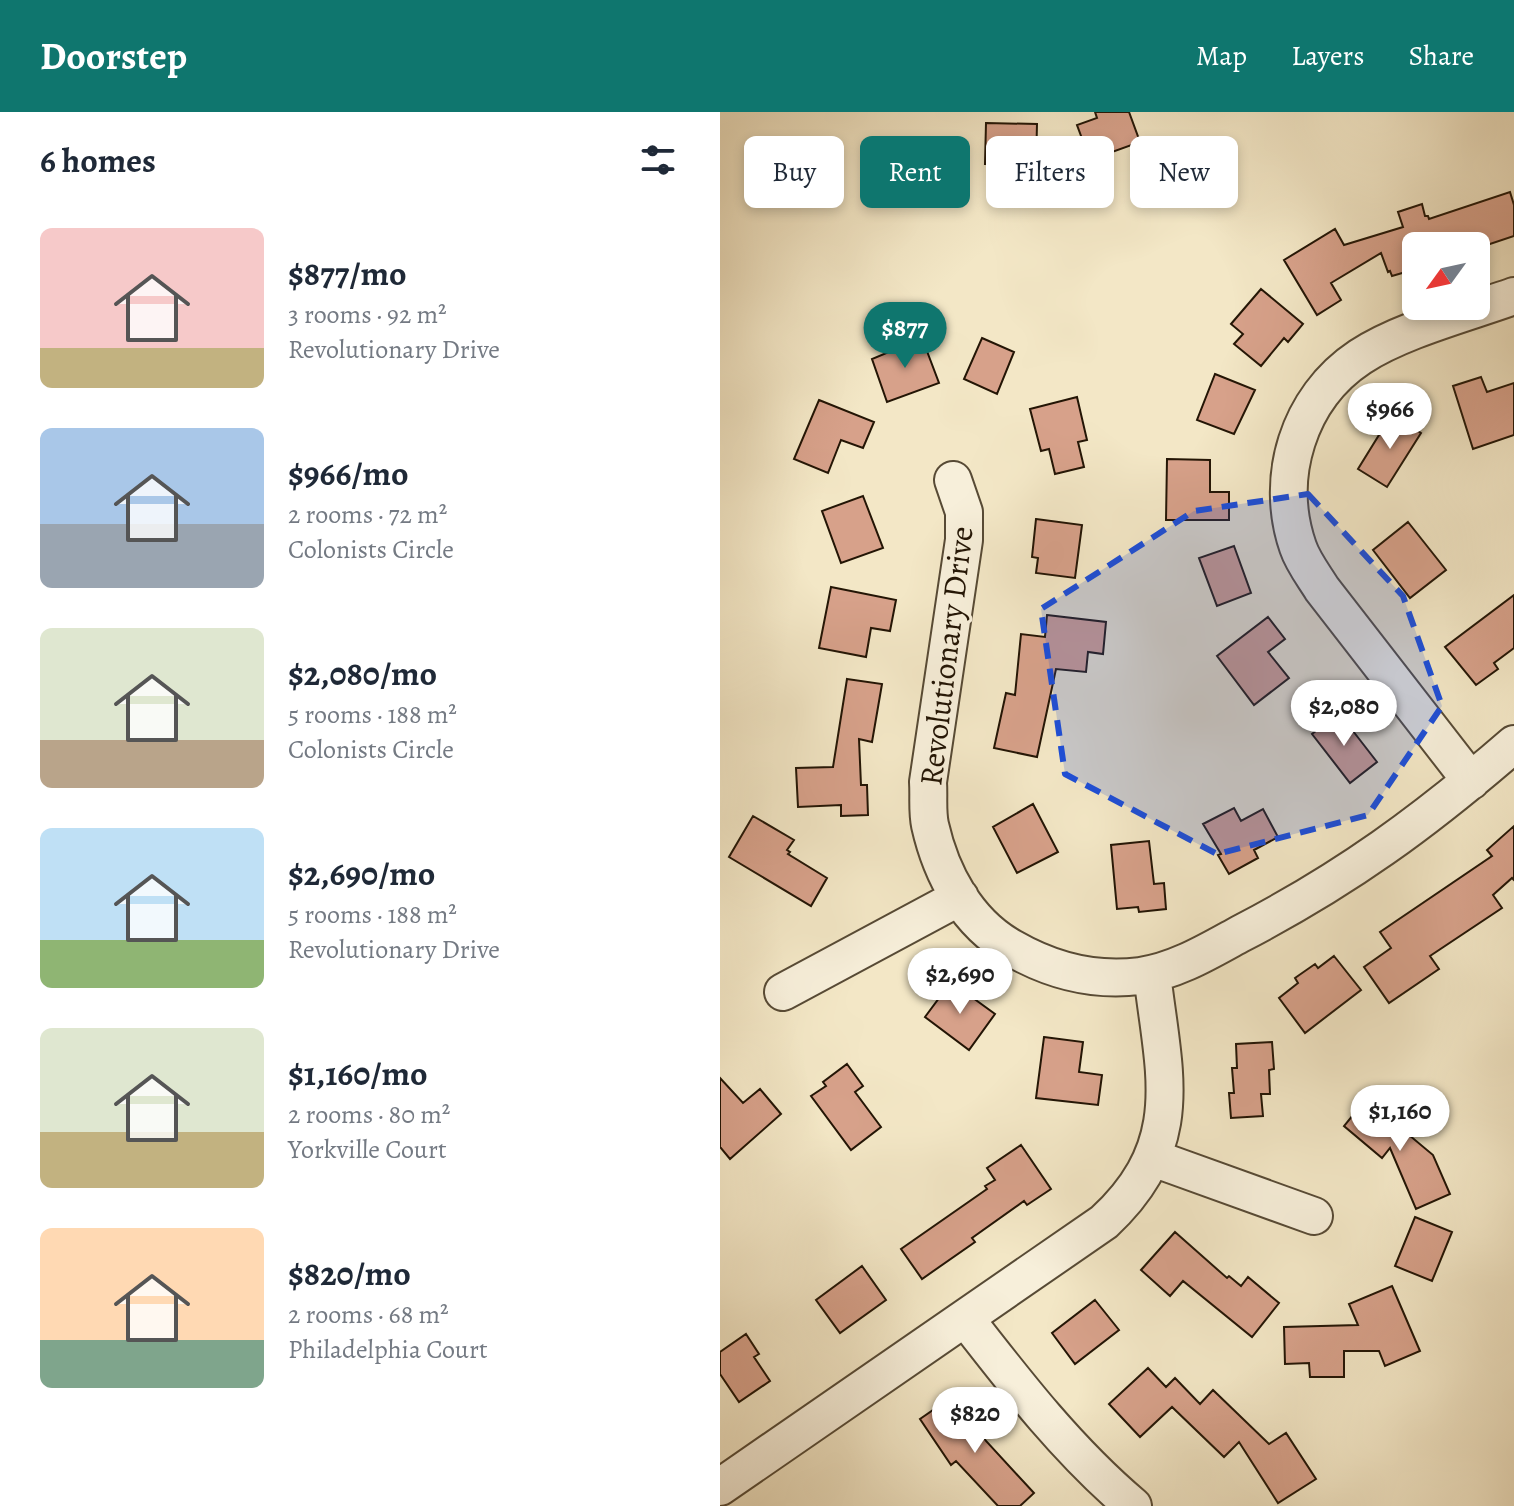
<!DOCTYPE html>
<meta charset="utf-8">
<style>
:root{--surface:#fff;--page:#f6f6f7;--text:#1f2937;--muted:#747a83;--accent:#0f766e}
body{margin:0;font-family:Alegreya,serif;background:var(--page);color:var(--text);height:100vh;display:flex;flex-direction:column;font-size:30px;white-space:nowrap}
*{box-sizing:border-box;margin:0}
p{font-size:26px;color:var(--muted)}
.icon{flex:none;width:44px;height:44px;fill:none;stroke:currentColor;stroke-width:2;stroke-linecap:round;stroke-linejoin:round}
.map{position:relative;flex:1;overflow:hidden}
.side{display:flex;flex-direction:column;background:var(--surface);width:720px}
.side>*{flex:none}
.top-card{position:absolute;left:24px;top:24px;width:650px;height:72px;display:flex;gap:16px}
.needle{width:52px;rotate:237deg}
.buttons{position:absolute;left:682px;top:120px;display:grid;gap:16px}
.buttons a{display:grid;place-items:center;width:88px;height:88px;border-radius:12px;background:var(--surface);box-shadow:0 4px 12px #0003;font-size:40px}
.price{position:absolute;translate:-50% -68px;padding:0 18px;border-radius:28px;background:#fff;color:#222;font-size:26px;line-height:52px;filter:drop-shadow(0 2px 4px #0008)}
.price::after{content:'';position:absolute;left:50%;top:48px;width:24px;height:18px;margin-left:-12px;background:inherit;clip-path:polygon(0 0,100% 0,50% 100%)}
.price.active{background:var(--accent);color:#fff}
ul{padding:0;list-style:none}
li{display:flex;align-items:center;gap:24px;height:200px;padding:0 40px}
li span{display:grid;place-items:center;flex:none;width:224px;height:160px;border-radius:12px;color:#555}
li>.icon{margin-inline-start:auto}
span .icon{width:96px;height:96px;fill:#fffc;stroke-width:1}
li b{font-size:34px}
h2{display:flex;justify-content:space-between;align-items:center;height:96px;padding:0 40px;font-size:34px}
.pill{padding:0 28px;border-radius:12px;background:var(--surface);box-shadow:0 4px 12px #0003;font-size:28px;line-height:72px}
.pill.active{background:var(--accent);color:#fff}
header{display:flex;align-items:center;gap:48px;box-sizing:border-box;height:112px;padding:0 40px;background:var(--accent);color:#fff}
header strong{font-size:38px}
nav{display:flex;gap:44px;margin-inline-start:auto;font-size:28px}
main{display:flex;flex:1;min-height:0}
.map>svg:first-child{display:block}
</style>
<header>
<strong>Doorstep</strong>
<nav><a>Map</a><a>Layers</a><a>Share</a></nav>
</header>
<main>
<section class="side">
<h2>6 homes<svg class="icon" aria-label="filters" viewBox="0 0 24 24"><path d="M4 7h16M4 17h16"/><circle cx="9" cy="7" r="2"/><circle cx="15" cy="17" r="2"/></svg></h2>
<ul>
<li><span style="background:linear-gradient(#f6c9c9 75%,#c2b280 0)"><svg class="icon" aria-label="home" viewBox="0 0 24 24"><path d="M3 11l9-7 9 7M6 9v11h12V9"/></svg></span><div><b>$877/mo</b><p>3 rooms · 92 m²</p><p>Revolutionary Drive</p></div></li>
<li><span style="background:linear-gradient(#a9c7e8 60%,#9aa5b1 0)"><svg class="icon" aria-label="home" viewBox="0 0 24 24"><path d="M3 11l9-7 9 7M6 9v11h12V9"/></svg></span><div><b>$966/mo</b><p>2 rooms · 72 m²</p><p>Colonists Circle</p></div></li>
<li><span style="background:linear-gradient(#dfe7d0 70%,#b9a48a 0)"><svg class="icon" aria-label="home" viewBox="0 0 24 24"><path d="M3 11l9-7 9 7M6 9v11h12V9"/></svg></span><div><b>$2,080/mo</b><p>5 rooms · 188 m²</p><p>Colonists Circle</p></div></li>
<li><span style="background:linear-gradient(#bfe0f5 70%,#8fb573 0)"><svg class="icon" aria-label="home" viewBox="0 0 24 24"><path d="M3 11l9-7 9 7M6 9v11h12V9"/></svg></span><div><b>$2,690/mo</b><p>5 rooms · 188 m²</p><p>Revolutionary Drive</p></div></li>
<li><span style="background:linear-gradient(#dfe7d0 65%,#c2b280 0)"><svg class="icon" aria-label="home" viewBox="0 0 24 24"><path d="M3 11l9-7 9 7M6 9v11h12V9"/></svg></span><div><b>$1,160/mo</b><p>2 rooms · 80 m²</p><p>Yorkville Court</p></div></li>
<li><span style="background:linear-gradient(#ffd9b3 70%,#7fa58c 0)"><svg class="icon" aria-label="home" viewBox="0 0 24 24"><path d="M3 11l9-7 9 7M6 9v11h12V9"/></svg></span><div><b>$820/mo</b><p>2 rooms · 68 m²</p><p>Philadelphia Court</p></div></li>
</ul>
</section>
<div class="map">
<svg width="794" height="1394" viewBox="0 0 794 1394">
<rect width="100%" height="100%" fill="#f3e7c6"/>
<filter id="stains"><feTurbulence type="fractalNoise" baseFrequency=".0025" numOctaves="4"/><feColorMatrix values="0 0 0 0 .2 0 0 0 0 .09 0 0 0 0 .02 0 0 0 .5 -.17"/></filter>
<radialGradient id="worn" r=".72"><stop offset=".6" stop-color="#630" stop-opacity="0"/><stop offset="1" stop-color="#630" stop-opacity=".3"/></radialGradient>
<path fill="#d7a18a" stroke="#231505" stroke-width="2" d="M 375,0 L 409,0 L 420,30 L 370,48 L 357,13 L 377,6 Z
M 266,11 L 317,12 L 316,53 L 265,52 Z
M 790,80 L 794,93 L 794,124 L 764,134 L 696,134 L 696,157 L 672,164 L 670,159 L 668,160 L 661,141 L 611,171 L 621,188 L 597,203 L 564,148 L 615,117 L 624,133 L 683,115 L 678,100 L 702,92 L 705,104 L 708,104 L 709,107 Z
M 541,177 L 583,212 L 568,230 L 564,226 L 541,254 L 514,232 L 523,222 L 511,212 Z
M 202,226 L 219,271 L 167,290 L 152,247 Z
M 262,226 L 294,240 L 277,282 L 244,267 Z
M 495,262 L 535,278 L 514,322 L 477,308 Z
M 761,265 L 767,280 L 794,271 L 794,323 L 753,337 L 733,274 Z
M 357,285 L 367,328 L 358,330 L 364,355 L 335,362 L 329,337 L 321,339 L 310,297 Z
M 99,288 L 154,310 L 143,336 L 121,328 L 108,361 L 74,347 Z
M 672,302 L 701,321 L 667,375 L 638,357 Z
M 447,347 L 490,348 L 490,380 L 509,380 L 509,408 L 446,408 Z
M 143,384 L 163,436 L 121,451 L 102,399 Z
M 316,407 L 362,413 L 355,466 L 316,461 L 318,446 L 312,445 Z
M 688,410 L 726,458 L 690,486 L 653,438 Z
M 514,434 L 531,481 L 497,494 L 479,446 Z
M 111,475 L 176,488 L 170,519 L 151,516 L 146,545 L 99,536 Z
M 794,483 L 794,536 L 774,551 L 778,557 L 756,573 L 725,535 Z
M 327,503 L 386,510 L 383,542 L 368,540 L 366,560 L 336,557 L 317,645 L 274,636 L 286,581 L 295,583 L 301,522 L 325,525 Z
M 548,505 L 565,527 L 548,540 L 569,566 L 534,593 L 497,544 Z
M 127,567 L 162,572 L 152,630 L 139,627 L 141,673 L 147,673 L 148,703 L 121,704 L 121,693 L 78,695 L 76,656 L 113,655 Z
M 619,601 L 657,650 L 630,671 L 592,622 Z
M 313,692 L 338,740 L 297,761 L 273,715 Z
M 514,696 L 521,709 L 543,697 L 558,725 L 534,738 L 538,746 L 509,762 L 498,743 L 501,742 L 483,712 Z
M 33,704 L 74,728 L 67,738 L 70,740 L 68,742 L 107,766 L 91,794 L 9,745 Z
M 794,714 L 794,768 L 792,766 L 773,783 L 782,796 L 710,844 L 719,857 L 669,891 L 644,855 L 671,836 L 660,820 L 772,744 L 767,738 Z
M 429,729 L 434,772 L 444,771 L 446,797 L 419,800 L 418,795 L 397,797 L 391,733 Z
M 614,844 L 641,878 L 585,921 L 559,886 L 578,871 L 575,866 L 595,852 L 598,856 Z
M 231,870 L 275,902 L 249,938 L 205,905 Z
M 324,925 L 363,930 L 359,960 L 382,963 L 378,993 L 316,986 Z
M 552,930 L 554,957 L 549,958 L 550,982 L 541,982 L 543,1004 L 511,1006 L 509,981 L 514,981 L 512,956 L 517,956 L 516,932 Z
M 127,952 L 143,974 L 135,980 L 161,1015 L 131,1038 L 91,984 L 106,974 L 103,970 Z
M 0,966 L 23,991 L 40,977 L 61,1002 L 10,1047 L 0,1035 Z
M 646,987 L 713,1043 L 730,1082 L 696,1097 L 670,1036 L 662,1046 L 624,1014 Z
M 301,1033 L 331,1077 L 307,1093 L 304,1089 L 252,1126 L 255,1130 L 202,1167 L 181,1137 L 267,1077 L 265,1074 L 275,1068 L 267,1056 Z
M 695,1105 L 732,1120 L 712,1169 L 675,1154 Z
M 455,1120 L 507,1166 L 509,1164 L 521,1174 L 528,1165 L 559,1191 L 532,1225 L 463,1169 L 450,1184 L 421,1158 Z
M 142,1154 L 166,1188 L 120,1221 L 96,1188 Z
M 672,1174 L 700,1239 L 665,1254 L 659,1239 L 624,1239 L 624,1265 L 590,1265 L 589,1251 L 565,1252 L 564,1215 L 638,1213 L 629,1192 Z
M 375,1188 L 399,1218 L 355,1252 L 332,1221 Z
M 26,1222 L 39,1242 L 34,1245 L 50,1269 L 19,1290 L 0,1262 L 0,1240 Z
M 428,1256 L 446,1275 L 455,1266 L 480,1292 L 493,1278 L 549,1332 L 566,1321 L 596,1367 L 558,1391 L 519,1330 L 504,1345 L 452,1295 L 420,1325 L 389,1292 Z
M 232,1285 L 242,1300 L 245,1298 L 266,1329 L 314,1381 L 300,1394 L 278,1394 L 236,1349 L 231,1353 L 200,1307 Z"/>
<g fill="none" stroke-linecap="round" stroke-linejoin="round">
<defs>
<path id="minor" d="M 233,368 L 244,400 L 244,428 L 208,670 C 209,685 207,699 210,713 C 221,762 247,811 292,836 C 332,859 373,870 420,864 C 456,859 489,839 520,822 C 626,767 704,710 794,632
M 751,669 L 602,477 C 594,464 583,450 578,435 C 554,366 578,286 640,245 C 681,218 747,201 794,184
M 63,880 L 240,785
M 433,1046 L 594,1104
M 245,1206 C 297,1273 348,1339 413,1394
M 0,1375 L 384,1110 C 468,1032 444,963 432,862"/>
</defs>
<use href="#minor" stroke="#574a35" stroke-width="40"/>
<use href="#minor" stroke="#f7efda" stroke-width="36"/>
</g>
<path fill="#1d4ed8" fill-opacity="0.2" stroke="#1d4ed8" stroke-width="6" stroke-dasharray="16 10" stroke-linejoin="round" d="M 588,382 L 683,484 L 722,594 L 648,703 L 497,742 L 345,662 L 321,497 L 474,399 Z"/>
<g text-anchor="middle" stroke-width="6" stroke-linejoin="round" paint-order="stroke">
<g font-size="32" fill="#231505" stroke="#f7efda">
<text transform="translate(226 544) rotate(-83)" y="11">Revolutionary Drive</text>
</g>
</g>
<rect width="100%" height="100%" filter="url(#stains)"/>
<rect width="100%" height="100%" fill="url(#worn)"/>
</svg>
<div class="buttons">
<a><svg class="needle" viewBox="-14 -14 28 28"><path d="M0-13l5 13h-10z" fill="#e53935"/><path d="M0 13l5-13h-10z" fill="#747a83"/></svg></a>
</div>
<b class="price active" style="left:185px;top:258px">$877</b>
<b class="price" style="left:670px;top:339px">$966</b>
<b class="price" style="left:624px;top:636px">$2,080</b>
<b class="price" style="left:240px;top:904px">$2,690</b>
<b class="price" style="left:680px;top:1041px">$1,160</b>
<b class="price" style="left:255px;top:1343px">$820</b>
<div class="top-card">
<a class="pill">Buy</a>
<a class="pill active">Rent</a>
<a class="pill">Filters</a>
<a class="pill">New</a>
</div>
</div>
</main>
